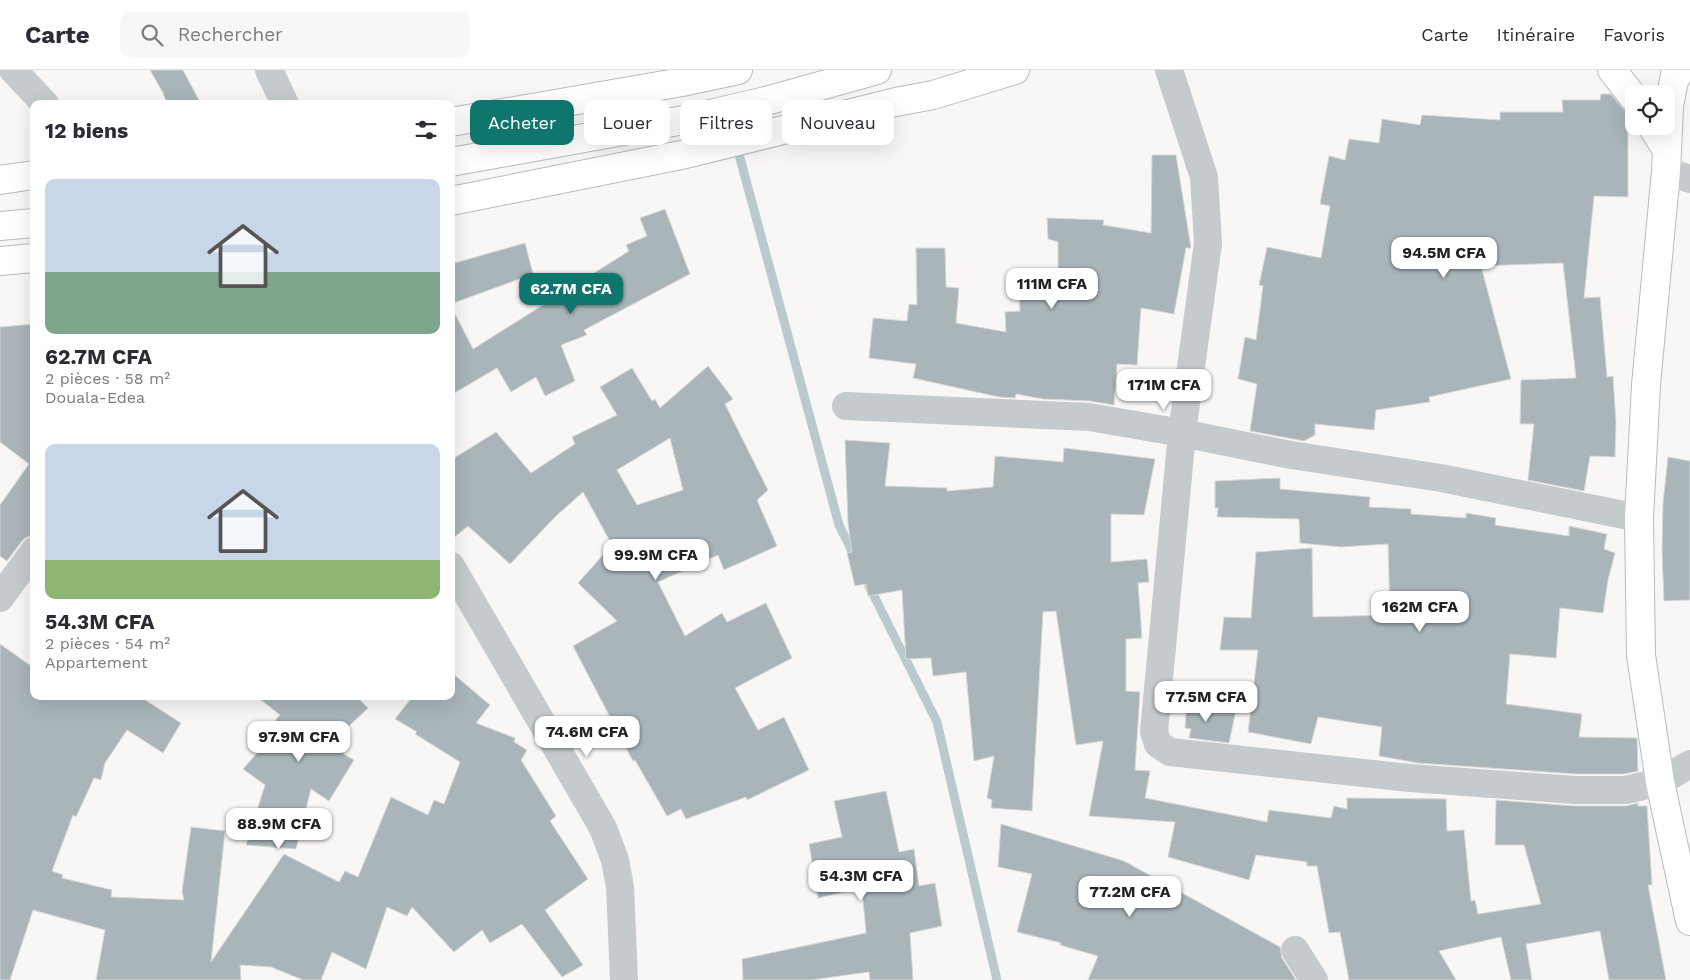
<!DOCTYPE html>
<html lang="fr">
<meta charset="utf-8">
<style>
:root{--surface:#fff;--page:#f7f7f7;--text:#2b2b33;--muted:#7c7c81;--line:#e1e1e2;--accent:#0f766e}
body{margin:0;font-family:"Work Sans",sans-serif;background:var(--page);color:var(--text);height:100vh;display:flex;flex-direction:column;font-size:19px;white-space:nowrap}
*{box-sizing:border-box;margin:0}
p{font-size:16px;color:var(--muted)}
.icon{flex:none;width:28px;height:28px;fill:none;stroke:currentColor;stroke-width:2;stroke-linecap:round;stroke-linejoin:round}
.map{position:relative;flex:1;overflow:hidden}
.drawer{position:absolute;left:30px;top:30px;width:425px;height:600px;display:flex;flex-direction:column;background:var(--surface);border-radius:10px;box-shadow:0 5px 20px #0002}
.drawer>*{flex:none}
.guide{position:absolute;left:470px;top:30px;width:475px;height:45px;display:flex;gap:10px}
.controls{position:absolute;left:1625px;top:15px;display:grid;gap:10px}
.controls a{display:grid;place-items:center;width:50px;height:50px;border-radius:10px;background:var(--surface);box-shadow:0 5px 20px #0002;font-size:25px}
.price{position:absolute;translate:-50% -42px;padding:0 11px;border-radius:10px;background:#fff;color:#222;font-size:16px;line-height:32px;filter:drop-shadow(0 1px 2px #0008)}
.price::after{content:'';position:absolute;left:50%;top:30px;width:15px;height:11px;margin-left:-8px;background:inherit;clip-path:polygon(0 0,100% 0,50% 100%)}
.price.current{background:var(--accent);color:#fff}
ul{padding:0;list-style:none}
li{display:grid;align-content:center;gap:10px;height:265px;padding:0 15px}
li span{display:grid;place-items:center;height:155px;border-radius:10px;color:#555}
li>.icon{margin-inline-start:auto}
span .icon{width:90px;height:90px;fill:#fffc;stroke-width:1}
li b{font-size:21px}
h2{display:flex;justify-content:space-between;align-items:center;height:60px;padding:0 15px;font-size:21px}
.chip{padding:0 18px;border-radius:10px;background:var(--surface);box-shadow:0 5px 20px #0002;font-size:18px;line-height:45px}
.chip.current{background:var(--accent);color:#fff}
header{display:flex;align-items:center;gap:30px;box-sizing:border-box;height:70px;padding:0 25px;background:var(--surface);border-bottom:1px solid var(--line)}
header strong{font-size:24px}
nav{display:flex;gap:28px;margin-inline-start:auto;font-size:18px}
.search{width:350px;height:45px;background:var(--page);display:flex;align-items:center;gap:12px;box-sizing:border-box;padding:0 18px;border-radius:10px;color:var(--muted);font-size:19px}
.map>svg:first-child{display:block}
</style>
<header>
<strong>Carte</strong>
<div class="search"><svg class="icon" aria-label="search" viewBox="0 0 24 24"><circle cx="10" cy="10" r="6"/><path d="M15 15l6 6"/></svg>Rechercher</div>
<nav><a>Carte</a><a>Itinéraire</a><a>Favoris</a></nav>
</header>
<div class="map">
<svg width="1690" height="910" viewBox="0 0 1690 910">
<rect width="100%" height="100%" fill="#f8f7f5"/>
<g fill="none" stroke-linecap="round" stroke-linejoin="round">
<path stroke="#bacacc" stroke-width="9" d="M 740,88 L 839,455 L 857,491
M 869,516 L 937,652 L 997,910"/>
</g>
<path fill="#a9b5b9" stroke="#d9d9d7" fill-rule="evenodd" d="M 150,0 L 183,0 L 201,34 L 167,34 L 163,23 Z
M 1601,24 L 1611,24 L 1622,38 L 1628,42 L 1628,127 L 1594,126 L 1584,228 L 1600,227 L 1607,307 L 1613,306 L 1616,353 L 1615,387 L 1590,386 L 1584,421 L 1528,410 L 1534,354 L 1520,354 L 1521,310 L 1576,308 L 1563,193 L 1481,196 L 1511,309 L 1429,327 L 1430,332 L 1376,340 L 1374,360 L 1315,354 L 1315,365 L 1304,371 L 1250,361 L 1257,314 L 1238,309 L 1245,267 L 1256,270 L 1263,216 L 1259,215 L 1267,177 L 1321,188 L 1330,136 L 1320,134 L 1329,86 L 1345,90 L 1349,69 L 1379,73 L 1382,49 L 1420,55 L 1422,45 L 1500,50 L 1500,42 L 1563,42 L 1562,30 L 1600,30 Z
M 1152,85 L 1176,85 L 1191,178 L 1186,178 L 1174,244 L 1141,238 L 1137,295 L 1117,294 L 1114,335 L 1090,331 L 1043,329 L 1016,324 L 1015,328 L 999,327 L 913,308 L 916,294 L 869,288 L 873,248 L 907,251 L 909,234 L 917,235 L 916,178 L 945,178 L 946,217 L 959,218 L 956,253 L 1006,262 L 1005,242 L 1020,241 L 1019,220 L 1041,217 L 1041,212 L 1058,212 L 1058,172 L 1048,169 L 1047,148 L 1104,150 L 1103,155 L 1151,163 Z
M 665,139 L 690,204 L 584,260 L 587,265 L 561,275 L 575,311 L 545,326 L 536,307 L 511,322 L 497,298 L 451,325 L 451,236 L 473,279 L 629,181 L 626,175 L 647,166 L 640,148 Z
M 525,173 L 533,204 L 451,234 L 451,194 Z
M 34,254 L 34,466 L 27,467 L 22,471 L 7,491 L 0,486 L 0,435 L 29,394 L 0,372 L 0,257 Z
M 708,296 L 733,329 L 725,334 L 768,420 L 757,430 L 777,476 L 724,500 L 718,485 L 658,512 L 685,566 L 722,543 L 727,552 L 766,533 L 792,588 L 735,618 L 758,660 L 784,647 L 809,700 L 747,730 L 746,727 L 686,749 L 681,739 L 667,746 L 635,690 L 633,691 L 573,576 L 617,551 L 578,513 L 612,475 L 583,422 L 556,446 L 510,494 L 468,456 L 451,470 L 451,390 L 496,362 L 531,403 L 575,374 L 572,367 L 617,345 L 600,317 L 632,298 L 652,331 L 655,329 L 660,338 ZM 670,368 L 683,420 L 637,435 L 617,400 Z
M 845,370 L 890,373 L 885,416 L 947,418 L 947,421 L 993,417 L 995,386 L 1063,392 L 1064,378 L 1155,389 L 1144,445 L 1111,444 L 1111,492 L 1147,489 L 1149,512 L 1138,513 L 1142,568 L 1126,569 L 1126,621 L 1140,622 L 1135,700 L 1150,701 L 1145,728 L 1267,752 L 1269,740 L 1331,748 L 1334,736 L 1347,739 L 1347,728 L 1446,729 L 1447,761 L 1464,760 L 1471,831 L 1475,830 L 1478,844 L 1541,834 L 1524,775 L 1495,775 L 1496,730 L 1575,736 L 1626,736 L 1638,733 L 1638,736 L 1647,736 L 1652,815 L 1648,815 L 1666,910 L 1609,910 L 1600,861 L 1526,874 L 1532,910 L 1511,910 L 1501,867 L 1439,881 L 1456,910 L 1349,910 L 1340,862 L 1329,863 L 1317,796 L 1307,796 L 1307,792 L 1256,785 L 1249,810 L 1168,787 L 1175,752 L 1089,746 L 1103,671 L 1076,675 L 1056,541 L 1043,542 L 1032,741 L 991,738 L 992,730 L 987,728 L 994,686 L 974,691 L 966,602 L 933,606 L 931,588 L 906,589 L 902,520 L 868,526 L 866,514 L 855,516 L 847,483 L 852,482 L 848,453 Z
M 1668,387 L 1690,391 L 1690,530 L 1664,531 L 1662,480 L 1663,433 Z
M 1280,408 L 1280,419 L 1370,427 L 1369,437 L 1411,439 L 1411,444 L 1466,448 L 1466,443 L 1496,448 L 1495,455 L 1569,466 L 1569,456 L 1607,464 L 1604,479 L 1615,483 L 1608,510 L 1603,543 L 1560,538 L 1556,588 L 1510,584 L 1506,634 L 1582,644 L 1579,667 L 1637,668 L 1638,701 L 1624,704 L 1576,704 L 1418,693 L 1379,686 L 1382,657 L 1318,647 L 1311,674 L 1248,662 L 1258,580 L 1220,580 L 1224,547 L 1251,548 L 1256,482 L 1312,478 L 1313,547 L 1390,545 L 1388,474 L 1341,477 L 1300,473 L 1299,449 L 1217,447 L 1218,438 L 1215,438 L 1215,411 Z
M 0,574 L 34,598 L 34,626 L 139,626 L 181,653 L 163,683 L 127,660 L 105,693 L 101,710 L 94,708 L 76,747 L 73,745 L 52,801 L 63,805 L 62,808 L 112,820 L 111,827 L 184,830 L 182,821 L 191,757 L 225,761 L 211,892 L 284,784 L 339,812 L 345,801 L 358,807 L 391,727 L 428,745 L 434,730 L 444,734 L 460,692 L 415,664 L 417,662 L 395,649 L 413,626 L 451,626 L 451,602 L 490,635 L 476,653 L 515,668 L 514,672 L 527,680 L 521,690 L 556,746 L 550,751 L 588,809 L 545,840 L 583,895 L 562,907 L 522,854 L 490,873 L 482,860 L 454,882 L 412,837 L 407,846 L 387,837 L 366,899 L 332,882 L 321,910 L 303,910 L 271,897 L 240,895 L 241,910 L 96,910 L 105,860 L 33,840 L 10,910 L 0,910 Z
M 256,626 L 356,626 L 368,638 L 329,675 L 354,690 L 329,731 L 311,719 L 296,779 L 246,775 L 265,715 L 243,699 L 274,664 L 268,659 L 280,645 Z
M 1187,631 L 1236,640 L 1229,673 L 1189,668 L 1191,659 L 1185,658 Z
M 886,721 L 899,782 L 914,779 L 919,816 L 935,813 L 942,856 L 910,863 L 913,910 L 870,910 L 869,902 L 811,910 L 743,910 L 742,889 L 866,863 L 862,818 L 818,828 L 809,774 L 842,767 L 834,731 Z
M 1001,754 L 1124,791 L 1280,877 L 1282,888 L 1296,910 L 1088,910 L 1098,886 L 1060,875 L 1061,873 L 1017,862 L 1032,804 L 998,797 Z"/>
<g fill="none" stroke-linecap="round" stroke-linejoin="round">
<defs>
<path id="major" d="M 1676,0 L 1669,36 L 1666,101 L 1646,315 L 1639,448 L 1641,585 L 1660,712 L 1690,851
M 451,52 L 682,12 L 738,0
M 0,110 L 34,105
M 451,131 L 686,84 L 896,32 L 933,25 L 1015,0
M 0,191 L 34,188"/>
<path id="highway" d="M 1612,0 L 1634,28
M 1676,7 L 1680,0
M 1652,56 L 1667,80
M 451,92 L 684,50 L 766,31 L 877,0
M 0,156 L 34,153"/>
</defs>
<use href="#major" stroke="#b5bcbf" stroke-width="30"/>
<use href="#highway" stroke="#b7bcbe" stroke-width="30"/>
<path stroke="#c5cacd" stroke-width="28" d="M 13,0 L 45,34
M 269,0 L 285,34
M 1169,0 L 1204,107 L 1208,173 L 1182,363 L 1154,662 L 1158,674 L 1170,682 L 1410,708 L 1575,720 L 1626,720 L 1660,712 L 1690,694
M 1666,101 L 1690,109
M 846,336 L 1089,347 L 1182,363 L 1291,385 L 1441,408 L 1639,448
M 451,496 L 603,758 L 615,790 L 620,817 L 624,910
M 0,528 L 34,481
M 1295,880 L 1314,910"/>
<use href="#major" stroke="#fff" stroke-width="28"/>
<use href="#highway" stroke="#fff" stroke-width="28"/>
</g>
</svg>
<div class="controls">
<a><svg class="icon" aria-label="locate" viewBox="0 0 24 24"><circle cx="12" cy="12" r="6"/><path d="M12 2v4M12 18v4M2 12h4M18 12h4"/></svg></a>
</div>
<b class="price" style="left:1444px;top:209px">94.5M CFA</b>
<b class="price" style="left:1052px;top:240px">111M CFA</b>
<b class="price current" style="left:571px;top:245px">62.7M CFA</b>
<b class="price" style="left:1164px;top:341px">171M CFA</b>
<b class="price" style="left:656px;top:511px">99.9M CFA</b>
<b class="price" style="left:1420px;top:563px">162M CFA</b>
<b class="price" style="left:1206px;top:653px">77.5M CFA</b>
<b class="price" style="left:587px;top:688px">74.6M CFA</b>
<b class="price" style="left:299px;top:693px">97.9M CFA</b>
<b class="price" style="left:279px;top:780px">88.9M CFA</b>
<b class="price" style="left:861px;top:832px">54.3M CFA</b>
<b class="price" style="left:1130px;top:848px">77.2M CFA</b>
<div class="guide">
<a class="chip current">Acheter</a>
<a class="chip">Louer</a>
<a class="chip">Filtres</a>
<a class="chip">Nouveau</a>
</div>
<section class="drawer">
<h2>12 biens<svg class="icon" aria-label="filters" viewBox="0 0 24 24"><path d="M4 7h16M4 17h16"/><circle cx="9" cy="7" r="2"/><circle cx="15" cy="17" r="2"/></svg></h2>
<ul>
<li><span style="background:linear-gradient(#c9d6e8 60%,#7fa58c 0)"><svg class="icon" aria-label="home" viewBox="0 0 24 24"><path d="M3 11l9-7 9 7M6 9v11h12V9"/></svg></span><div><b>62.7M CFA</b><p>2 pièces · 58 m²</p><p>Douala-Edea</p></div></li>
<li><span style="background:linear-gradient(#c9d6e8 75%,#8fb573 0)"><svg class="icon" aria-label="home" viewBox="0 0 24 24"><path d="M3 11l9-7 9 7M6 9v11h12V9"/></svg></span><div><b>54.3M CFA</b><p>2 pièces · 54 m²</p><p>Appartement</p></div></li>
</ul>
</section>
</div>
